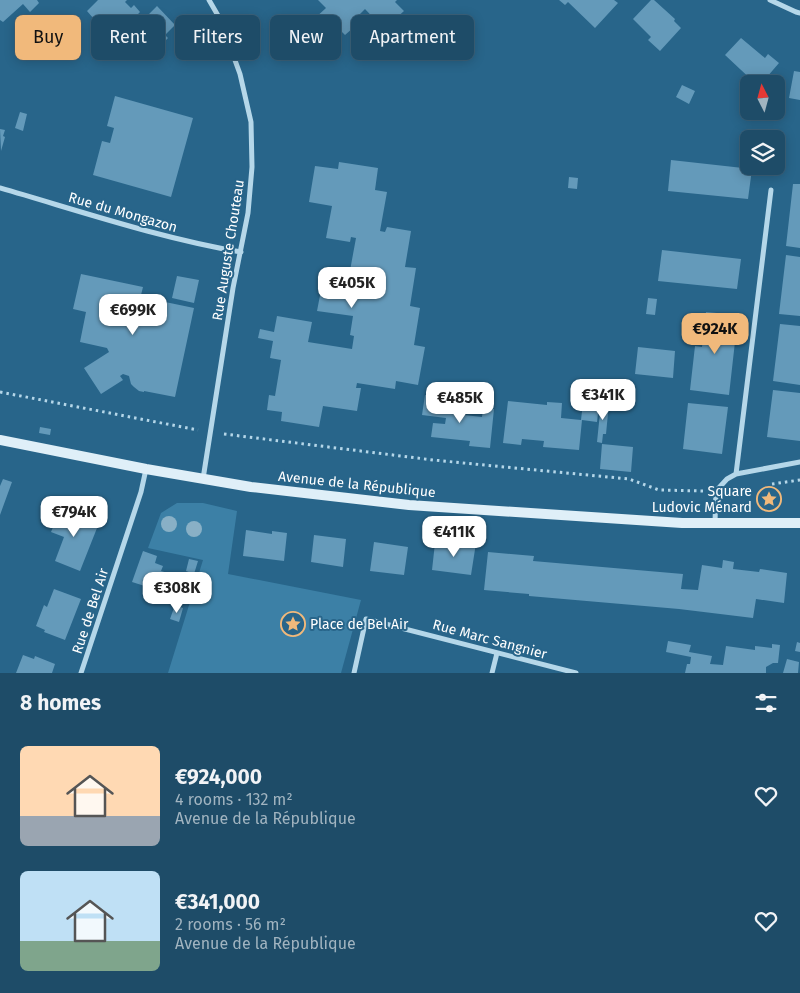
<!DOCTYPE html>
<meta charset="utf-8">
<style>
:root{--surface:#1e4c68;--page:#2b5671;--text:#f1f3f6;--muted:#a1b4c0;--line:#3c637c;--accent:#f1b97b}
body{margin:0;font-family:"Fira Sans",sans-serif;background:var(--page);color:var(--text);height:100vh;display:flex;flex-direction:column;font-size:19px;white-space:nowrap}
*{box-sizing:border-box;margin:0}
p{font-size:16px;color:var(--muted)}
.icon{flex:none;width:28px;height:28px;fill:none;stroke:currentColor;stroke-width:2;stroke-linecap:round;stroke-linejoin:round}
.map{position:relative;height:673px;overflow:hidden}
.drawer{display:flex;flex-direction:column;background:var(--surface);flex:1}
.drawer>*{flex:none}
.top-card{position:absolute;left:15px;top:15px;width:500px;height:45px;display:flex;gap:10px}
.needle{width:32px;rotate:354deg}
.controls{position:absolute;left:740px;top:75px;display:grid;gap:10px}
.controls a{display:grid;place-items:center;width:45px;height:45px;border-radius:8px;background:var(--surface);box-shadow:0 2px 12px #0003,0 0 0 1px var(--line);font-size:25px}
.price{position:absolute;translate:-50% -42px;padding:0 11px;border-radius:10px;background:#fff;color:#222;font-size:16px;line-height:32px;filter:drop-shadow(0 1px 2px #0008)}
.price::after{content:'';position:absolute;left:50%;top:30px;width:15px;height:11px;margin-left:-8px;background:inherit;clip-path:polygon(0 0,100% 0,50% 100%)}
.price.on{background:var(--accent);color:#111}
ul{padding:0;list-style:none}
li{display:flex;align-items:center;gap:15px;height:125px;padding:0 20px}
li span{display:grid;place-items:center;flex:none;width:140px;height:100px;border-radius:8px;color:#555}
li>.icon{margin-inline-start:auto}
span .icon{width:60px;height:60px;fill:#fffc;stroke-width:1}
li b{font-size:21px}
h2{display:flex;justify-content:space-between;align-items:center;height:60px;padding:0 20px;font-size:21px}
.pill{padding:0 18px;border-radius:8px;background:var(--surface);box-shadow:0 2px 12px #0003,0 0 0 1px var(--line);font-size:18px;line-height:45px}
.pill.on{background:var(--accent);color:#111}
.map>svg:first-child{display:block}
</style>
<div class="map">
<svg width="800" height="673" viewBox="0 0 800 673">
<rect width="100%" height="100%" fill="#28658a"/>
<path fill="#3c80a6" d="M 177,503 L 203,503 L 237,511 L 228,574 L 361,600 L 341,673 L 168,673 L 203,560 L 148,548 L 161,513 Z"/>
<path fill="#649aba" d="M 0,0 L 37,0 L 39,3 L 30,12 L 23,4 L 3,22 L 0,20 Z
M 98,0 L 127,0 L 125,2 L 131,8 L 134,5 L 140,12 L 137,15 L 143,20 L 157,6 L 175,25 L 165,35 L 168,38 L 159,47 L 151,39 L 132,58 L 119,44 L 115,47 L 98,28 L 100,26 L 87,11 Z
M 318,0 L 397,0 L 395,2 L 404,11 L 384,29 L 365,9 L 357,17 L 361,21 L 345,35 L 341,31 L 332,38 L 314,19 L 326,8 Z
M 559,0 L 614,0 L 618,3 L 595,28 L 568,2 L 565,5 Z
M 651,0 L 654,0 L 675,19 L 674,21 L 681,28 L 660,51 L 648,40 L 651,37 L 633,19 Z
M 741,38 L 765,58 L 768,54 L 779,63 L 761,84 L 756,84 L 725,55 Z
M 794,71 L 800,72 L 800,100 L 789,98 Z
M 682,85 L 695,91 L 689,104 L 676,97 Z
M 115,96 L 193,118 L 171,197 L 93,175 L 102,141 L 110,143 L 114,128 L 107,126 Z
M 20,112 L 27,114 L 23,131 L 15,128 Z
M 0,129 L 5,130 L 3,136 L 5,137 L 1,151 Z
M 671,160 L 752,169 L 748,199 L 668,191 Z
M 339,162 L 378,168 L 375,190 L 387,192 L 380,231 L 385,232 L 387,227 L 411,231 L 405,267 L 416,268 L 410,306 L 420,308 L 414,345 L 425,347 L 418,385 L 396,381 L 395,389 L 357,383 L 356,388 L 361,388 L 357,411 L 323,406 L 319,427 L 281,421 L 282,412 L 267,410 L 269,395 L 275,396 L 281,360 L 270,358 L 273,341 L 258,338 L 260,329 L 274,332 L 277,316 L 312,322 L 308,342 L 352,349 L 354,336 L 350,335 L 353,316 L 317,311 L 322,285 L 362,291 L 364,279 L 349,276 L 356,238 L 351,237 L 350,242 L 326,238 L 332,206 L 309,202 L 315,166 L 338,169 Z
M 569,177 L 578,178 L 577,189 L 568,188 Z
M 793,184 L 800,184 L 800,248 L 786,246 Z
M 662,250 L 741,259 L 737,289 L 658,281 Z
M 786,255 L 800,257 L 800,316 L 779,314 Z
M 81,274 L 143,287 L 139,303 L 144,304 L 146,298 L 194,308 L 175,397 L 144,391 L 144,392 L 139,391 L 134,387 L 131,384 L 129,376 L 123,374 L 120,376 L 123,380 L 101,394 L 84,368 L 109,352 L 107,348 L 80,342 L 86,312 L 73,309 Z
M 177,276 L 199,280 L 194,303 L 172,298 Z
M 648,298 L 657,299 L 655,315 L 646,314 Z
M 706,312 L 738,315 L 729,395 L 690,390 L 695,346 L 702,347 Z
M 780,324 L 800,326 L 800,385 L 773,381 Z
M 638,347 L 675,351 L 673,378 L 635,374 Z
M 773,390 L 800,393 L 800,441 L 767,437 Z
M 584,394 L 600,396 L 597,422 L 582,420 L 579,450 L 543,447 L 544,441 L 522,439 L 521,445 L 503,443 L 508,401 L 547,405 L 547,402 L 562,403 L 561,418 L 581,420 Z
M 425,395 L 447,398 L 446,413 L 482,417 L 483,408 L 494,409 L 490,448 L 469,446 L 470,441 L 431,437 L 433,423 L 445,424 L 446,418 L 422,415 Z
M 601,403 L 609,403 L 606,434 L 603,434 L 602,443 L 597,442 Z
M 688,403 L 728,407 L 722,454 L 683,449 Z
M 40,427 L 51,429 L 50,435 L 39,433 Z
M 602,444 L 633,447 L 631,472 L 600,469 Z
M 3,479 L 12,482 L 0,515 L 0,486 Z
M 61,508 L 99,523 L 80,571 L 55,561 L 64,537 L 51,532 Z
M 246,530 L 272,534 L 272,531 L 287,533 L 284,561 L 243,556 Z
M 314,535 L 346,539 L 343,567 L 311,562 Z
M 459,541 L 476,543 L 471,575 L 432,570 L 435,543 L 459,546 Z
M 374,542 L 408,547 L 404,575 L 370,571 Z
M 143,551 L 157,556 L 155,563 L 163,566 L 161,571 L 192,580 L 186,599 L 132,582 Z
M 488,552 L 534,556 L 533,561 L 683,574 L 681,589 L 698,590 L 702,565 L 722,568 L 723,560 L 734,562 L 733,569 L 759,572 L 760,569 L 787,573 L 784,603 L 756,599 L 753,618 L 679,609 L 529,596 L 529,594 L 484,590 Z
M 189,559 L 198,561 L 194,574 L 186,571 Z
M 54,589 L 81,599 L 65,640 L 44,632 L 45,630 L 36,626 L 44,605 L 47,607 Z
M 175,605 L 183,608 L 179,622 L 170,619 Z
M 668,641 L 691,645 L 689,652 L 712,656 L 710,664 L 723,665 L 726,646 L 755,650 L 755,646 L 772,648 L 772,644 L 780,645 L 778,663 L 773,663 L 766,667 L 766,673 L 685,673 L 687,664 L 690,664 L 691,657 L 666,652 Z
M 797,642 L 800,643 L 800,652 L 795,651 Z
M 23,655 L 34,659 L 35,656 L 55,664 L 52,673 L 16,673 Z
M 787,659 L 799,662 L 798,673 L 783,673 Z"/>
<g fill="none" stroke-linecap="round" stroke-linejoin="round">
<path stroke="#b5d7e9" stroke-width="3" stroke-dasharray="2.5 4" stroke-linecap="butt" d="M 0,392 L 198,430
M 224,434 L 433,460 L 629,479 L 659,490 L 703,491
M 772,484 L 800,480"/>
<path stroke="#b5d7e9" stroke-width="5" d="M 770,0 L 796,12 L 800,13
M 0,188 C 80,211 159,238 241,252
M 736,474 L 771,190
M 203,479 L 233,288 L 248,213 L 252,167 L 251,122 L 240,74 L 220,19 L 209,0
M 715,522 L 716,491 L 727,479 L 736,474 L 800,462
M 81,673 L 141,492 L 146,469
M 354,673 L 366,619 L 576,673
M 492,673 L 497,653"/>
<path stroke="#dfeff8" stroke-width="10" d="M 0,440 L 146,469 L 251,487 L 409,505 L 682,523 L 800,523"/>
</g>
<g fill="#89b0c6">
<circle cx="169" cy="524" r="8"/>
<circle cx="194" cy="529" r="8"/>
</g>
<defs>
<symbol id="sight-ring" viewBox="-11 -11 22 22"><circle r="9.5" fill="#28658a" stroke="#f1b97b" stroke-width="1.5"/><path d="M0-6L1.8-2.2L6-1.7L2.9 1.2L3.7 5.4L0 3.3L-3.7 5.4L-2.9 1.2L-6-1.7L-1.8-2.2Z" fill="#f1b97b"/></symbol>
</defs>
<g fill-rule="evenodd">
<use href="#sight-ring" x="755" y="485" width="28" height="28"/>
<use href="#sight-ring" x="279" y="610" width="28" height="28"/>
</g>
<g text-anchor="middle" stroke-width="4" stroke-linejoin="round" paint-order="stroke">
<g font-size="14" fill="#fff" stroke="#28658a">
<text transform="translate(123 212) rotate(16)" y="5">Rue du Mongazon</text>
<text transform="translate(228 250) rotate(-81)" y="5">Rue Auguste Chouteau</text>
<text transform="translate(357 484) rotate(6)" y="5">Avenue de la République</text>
<text transform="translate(90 611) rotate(-72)" y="5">Rue de Bel Air</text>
<text transform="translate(490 639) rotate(15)" y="5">Rue Marc Sangnier</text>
</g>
<g font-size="14" fill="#fff" stroke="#28658a" text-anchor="end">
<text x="752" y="496">Square<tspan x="752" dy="16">Ludovic Ménard</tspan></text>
<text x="310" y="629" text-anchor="start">Place de Bel Air</text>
</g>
</g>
</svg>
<div class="controls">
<a><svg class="needle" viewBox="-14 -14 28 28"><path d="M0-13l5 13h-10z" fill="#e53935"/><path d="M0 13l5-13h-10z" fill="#a1b4c0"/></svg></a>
<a><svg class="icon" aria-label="layers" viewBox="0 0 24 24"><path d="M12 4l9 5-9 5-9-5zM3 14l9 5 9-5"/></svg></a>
</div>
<b class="price" style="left:352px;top:309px">€405K</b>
<b class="price" style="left:133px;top:336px">€699K</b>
<b class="price on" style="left:715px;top:355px">€924K</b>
<b class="price" style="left:603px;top:421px">€341K</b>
<b class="price" style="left:460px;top:424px">€485K</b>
<b class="price" style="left:74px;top:538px">€794K</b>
<b class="price" style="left:454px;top:558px">€411K</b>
<b class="price" style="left:177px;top:614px">€308K</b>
<div class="top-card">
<a class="pill on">Buy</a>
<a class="pill">Rent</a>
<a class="pill">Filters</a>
<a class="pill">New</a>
<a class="pill">Apartment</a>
</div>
</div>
<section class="drawer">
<h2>8 homes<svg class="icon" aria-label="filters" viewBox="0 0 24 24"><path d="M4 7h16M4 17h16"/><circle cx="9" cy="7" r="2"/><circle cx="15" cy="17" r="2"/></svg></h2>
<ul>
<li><span style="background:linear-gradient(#ffd9b3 70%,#9aa5b1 0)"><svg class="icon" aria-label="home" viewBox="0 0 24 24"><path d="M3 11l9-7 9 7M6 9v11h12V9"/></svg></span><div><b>€924,000</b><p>4 rooms · 132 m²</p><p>Avenue de la République</p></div><svg class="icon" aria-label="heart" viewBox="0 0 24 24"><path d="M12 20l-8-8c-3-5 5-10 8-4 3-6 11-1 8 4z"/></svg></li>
<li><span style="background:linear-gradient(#bfe0f5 70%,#7fa58c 0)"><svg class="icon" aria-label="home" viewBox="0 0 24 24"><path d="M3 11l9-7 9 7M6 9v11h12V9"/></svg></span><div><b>€341,000</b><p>2 rooms · 56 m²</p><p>Avenue de la République</p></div><svg class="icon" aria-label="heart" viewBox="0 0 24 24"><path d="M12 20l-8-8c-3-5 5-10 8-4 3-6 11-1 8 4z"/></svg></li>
</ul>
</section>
